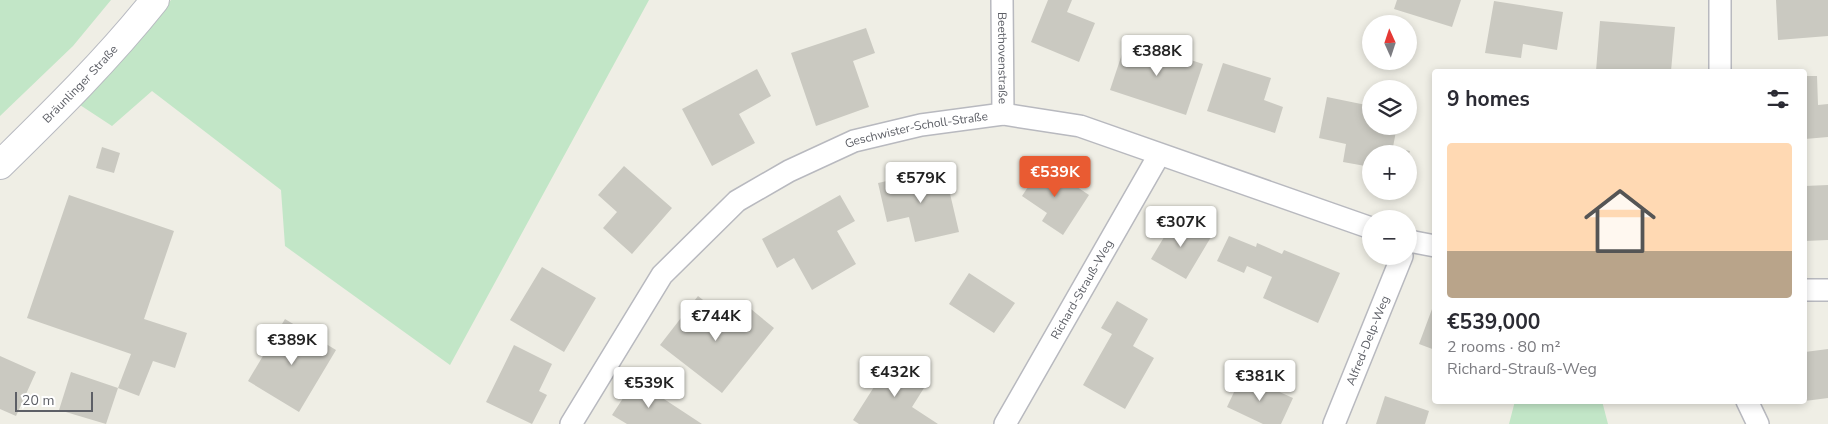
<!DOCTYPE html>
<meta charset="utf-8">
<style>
:root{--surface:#fff;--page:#f7f7f7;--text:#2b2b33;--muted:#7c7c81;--accent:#e95b32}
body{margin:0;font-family:"Nunito Sans",sans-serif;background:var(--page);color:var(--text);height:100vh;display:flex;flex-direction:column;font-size:19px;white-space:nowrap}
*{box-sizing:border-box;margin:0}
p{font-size:16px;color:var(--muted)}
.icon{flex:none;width:28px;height:28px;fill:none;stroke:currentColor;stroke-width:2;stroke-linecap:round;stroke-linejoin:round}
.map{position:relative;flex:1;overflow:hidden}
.panel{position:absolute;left:1432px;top:69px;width:375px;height:335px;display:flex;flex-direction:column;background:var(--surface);border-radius:5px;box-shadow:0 2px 8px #0003}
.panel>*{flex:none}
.needle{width:32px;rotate:357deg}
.controls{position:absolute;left:1362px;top:15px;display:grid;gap:10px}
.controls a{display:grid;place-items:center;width:55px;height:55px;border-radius:50%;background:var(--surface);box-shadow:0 2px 8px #0003;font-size:25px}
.scale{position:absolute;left:15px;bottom:12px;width:78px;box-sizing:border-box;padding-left:5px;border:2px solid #5d5f66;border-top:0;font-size:14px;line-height:18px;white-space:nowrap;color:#5d5f66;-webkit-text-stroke:4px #fff;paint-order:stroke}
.price{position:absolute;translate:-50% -42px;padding:0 11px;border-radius:5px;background:#fff;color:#222;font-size:16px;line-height:32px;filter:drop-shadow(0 1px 2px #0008)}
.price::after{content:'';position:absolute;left:50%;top:30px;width:15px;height:11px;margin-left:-8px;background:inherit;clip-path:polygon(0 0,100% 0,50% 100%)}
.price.on{background:var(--accent);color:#fff}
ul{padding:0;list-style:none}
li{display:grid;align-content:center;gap:10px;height:265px;padding:0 15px}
li span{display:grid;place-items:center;height:155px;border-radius:5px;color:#555}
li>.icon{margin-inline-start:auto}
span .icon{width:90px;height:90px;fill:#fffc;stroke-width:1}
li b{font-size:21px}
h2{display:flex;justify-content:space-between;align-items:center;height:60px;padding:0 15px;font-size:21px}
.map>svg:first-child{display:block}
</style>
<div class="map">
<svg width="1828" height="424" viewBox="0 0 1828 424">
<rect width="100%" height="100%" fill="#efeee5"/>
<path fill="#c2e6c7" d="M 0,0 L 111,0 L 73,46 L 0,116 Z
M 171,0 L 649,0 L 450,365 L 285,246 L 281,190 L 152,91 L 112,126 L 80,105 Z
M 1515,401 L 1602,401 L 1608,424 L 1509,424 Z"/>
<path fill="#cac9c1" d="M 1048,0 L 1072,0 L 1067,12 L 1095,23 L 1079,62 L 1031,42 Z
M 1397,0 L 1461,0 L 1452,27 L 1394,9 Z
M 1776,0 L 1828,0 L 1828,36 L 1778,40 Z
M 1494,1 L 1563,12 L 1557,50 L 1523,44 L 1521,58 L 1485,53 Z
M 1600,21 L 1675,27 L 1671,71 L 1596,71 Z
M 866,28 L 875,53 L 853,61 L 869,107 L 816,126 L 791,53 Z
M 1127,39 L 1203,64 L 1186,115 L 1110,90 Z
M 1223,63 L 1271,78 L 1264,100 L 1283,107 L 1275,133 L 1207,111 Z
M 757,69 L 771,96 L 739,114 L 755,143 L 712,166 L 682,109 Z
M 1805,76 L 1817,76 L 1818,105 L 1828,104 L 1828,137 L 1805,139 Z
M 1327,97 L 1371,106 L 1371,126 L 1397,126 L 1393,147 L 1410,151 L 1409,154 L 1371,154 L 1371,167 L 1343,162 L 1346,144 L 1319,138 Z
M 102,147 L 120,153 L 114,173 L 96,168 Z
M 1043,164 L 1089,195 L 1063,235 L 1042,221 L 1047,213 L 1022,196 Z
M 624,166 L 672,208 L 632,254 L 603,228 L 617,212 L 598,195 Z
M 944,168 L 959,232 L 915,242 L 909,217 L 887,222 L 878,183 Z
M 1828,185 L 1828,240 L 1805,241 L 1805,186 Z
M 69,195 L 174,231 L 144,319 L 187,333 L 175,368 L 153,361 L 139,396 L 118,388 L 106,424 L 59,410 L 71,372 L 118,388 L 131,354 L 27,318 Z
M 840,195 L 855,221 L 837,231 L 856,264 L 812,290 L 794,258 L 777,268 L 762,239 Z
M 1176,217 L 1211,237 L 1186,279 L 1151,259 Z
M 1229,236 L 1256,247 L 1257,243 L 1282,254 L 1284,250 L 1340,273 L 1318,323 L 1263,298 L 1272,277 L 1247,266 L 1244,273 L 1217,261 Z
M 542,267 L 596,298 L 564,352 L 510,320 Z
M 969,273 L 1015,303 L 994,333 L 949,304 Z
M 698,296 L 732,323 L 746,305 L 774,328 L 722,393 L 660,345 Z
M 1117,301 L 1148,319 L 1133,346 L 1154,358 L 1125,409 L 1083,385 L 1112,334 L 1101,328 Z
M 1435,301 L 1435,350 L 1419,344 Z
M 285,319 L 336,350 L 299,412 L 248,381 Z
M 514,345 L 552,364 L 539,391 L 547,395 L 532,424 L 486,402 Z
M 1828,349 L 1828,398 L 1805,401 L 1805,352 Z
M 0,356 L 36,372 L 16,416 L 0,409 Z
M 893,357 L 929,380 L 912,407 L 938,424 L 859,424 L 853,420 Z
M 1242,375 L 1293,398 L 1281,424 L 1263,424 L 1227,407 Z
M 635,380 L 702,424 L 627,424 L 612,415 Z
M 1385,396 L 1429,411 L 1425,424 L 1376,424 Z"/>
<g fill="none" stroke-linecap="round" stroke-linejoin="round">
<defs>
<g id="minor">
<path id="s1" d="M 1002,0 L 1003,114"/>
<path d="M 1720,71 L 1720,0"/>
<path d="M 1409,241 L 1435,246"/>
<path d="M 1805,290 L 1828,290"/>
<path d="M 1747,401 L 1758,424"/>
<path id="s2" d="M 571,424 L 662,275 L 737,201 L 789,171 L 854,141 L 921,125 L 1003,114 L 1080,126 L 1371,228"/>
<path id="s3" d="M 1005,424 L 1159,155"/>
<path id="s4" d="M 1334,424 L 1402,256"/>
</g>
<g id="secondary">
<path id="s5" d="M 0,165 C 54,112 108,59 155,0"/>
</g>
</defs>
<use href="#minor" stroke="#b8b9bf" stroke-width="24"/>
<use href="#secondary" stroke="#b8bac1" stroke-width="30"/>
<use href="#minor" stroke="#fff" stroke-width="21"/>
<use href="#secondary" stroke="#fff" stroke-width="28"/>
</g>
<g text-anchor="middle" stroke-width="4" stroke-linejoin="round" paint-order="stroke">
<g font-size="12" fill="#5d5f66" stroke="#fff">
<text dy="4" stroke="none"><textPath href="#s1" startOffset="58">Beethovenstraße</textPath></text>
<text dy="4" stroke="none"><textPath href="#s5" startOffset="114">Bräunlinger Straße</textPath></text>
<text dy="4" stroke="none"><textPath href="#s2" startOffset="475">Geschwister-Scholl-Straße</textPath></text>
<text dy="4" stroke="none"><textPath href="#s3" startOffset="155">Richard-Strauß-Weg</textPath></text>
<text dy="4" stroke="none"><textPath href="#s4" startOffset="90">Alfred-Delp-Weg</textPath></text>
</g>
</g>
</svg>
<div class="controls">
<a><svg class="needle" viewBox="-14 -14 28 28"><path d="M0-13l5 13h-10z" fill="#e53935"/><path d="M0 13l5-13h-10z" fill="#7c7c81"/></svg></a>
<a><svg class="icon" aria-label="layers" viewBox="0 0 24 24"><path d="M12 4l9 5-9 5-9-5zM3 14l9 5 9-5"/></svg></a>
<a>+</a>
<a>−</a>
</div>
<div class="scale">20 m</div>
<b class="price" style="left:1157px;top:77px">€388K</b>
<b class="price on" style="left:1055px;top:198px">€539K</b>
<b class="price" style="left:921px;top:204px">€579K</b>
<b class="price" style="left:1181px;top:248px">€307K</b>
<b class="price" style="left:716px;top:342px">€744K</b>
<b class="price" style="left:292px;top:366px">€389K</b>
<b class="price" style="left:895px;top:398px">€432K</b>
<b class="price" style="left:1260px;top:402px">€381K</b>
<b class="price" style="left:649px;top:409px">€539K</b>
<section class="panel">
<h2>9 homes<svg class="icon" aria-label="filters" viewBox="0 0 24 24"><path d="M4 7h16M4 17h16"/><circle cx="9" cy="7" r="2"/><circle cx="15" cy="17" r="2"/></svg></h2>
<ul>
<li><span style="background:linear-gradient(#ffd9b3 70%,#b9a48a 0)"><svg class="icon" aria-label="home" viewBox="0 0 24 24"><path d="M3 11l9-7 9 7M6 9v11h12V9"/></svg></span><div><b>€539,000</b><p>2 rooms · 80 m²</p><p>Richard-Strauß-Weg</p></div></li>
</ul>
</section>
</div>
